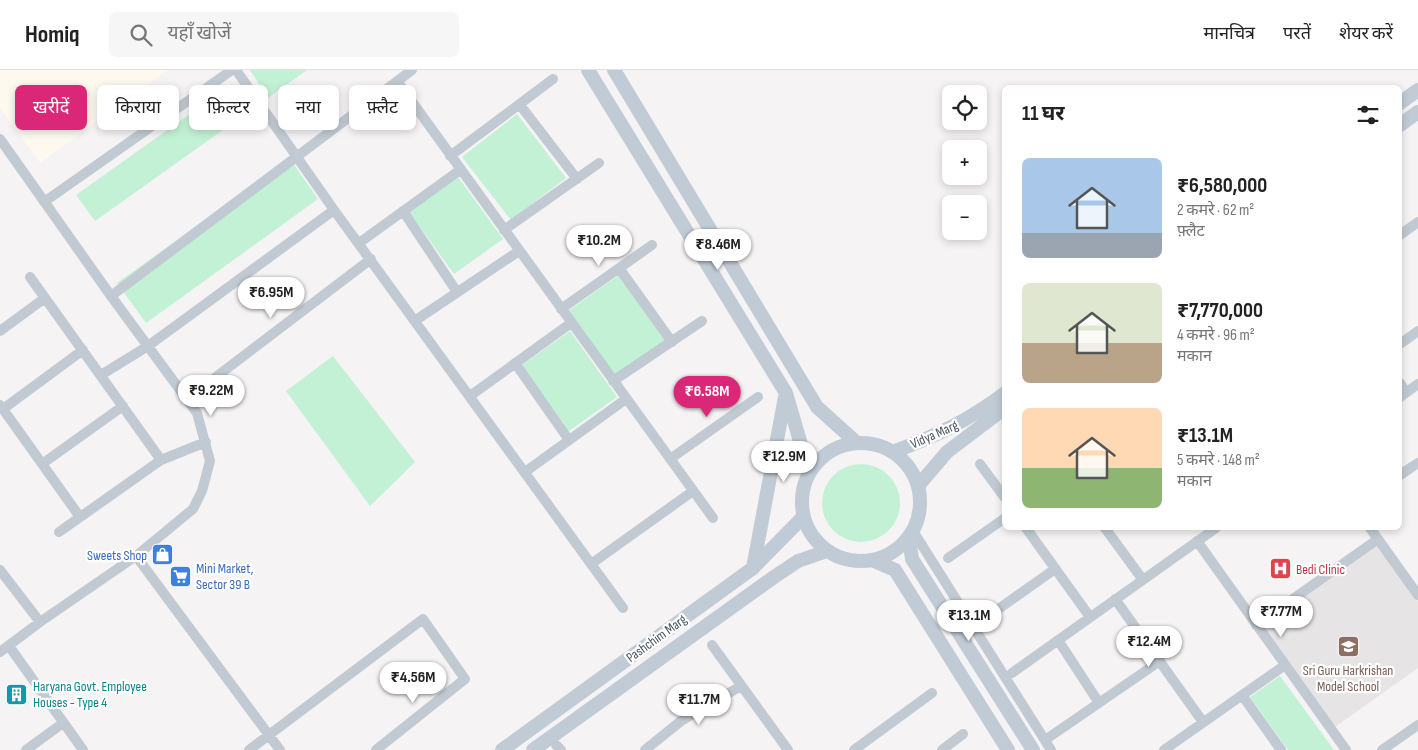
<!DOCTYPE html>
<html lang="hi">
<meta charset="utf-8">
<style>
:root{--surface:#fff;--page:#f6f6f6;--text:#222;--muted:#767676;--line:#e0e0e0;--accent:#db2777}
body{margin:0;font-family:"Sofia Sans Condensed","Noto Sans Devanagari",sans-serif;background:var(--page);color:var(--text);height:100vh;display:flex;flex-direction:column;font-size:19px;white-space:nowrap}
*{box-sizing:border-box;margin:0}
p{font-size:16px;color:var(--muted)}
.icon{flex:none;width:28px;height:28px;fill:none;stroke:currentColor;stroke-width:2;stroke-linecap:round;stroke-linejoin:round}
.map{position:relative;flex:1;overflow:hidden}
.panel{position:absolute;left:1002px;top:15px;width:400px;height:445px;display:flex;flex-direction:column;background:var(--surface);border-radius:8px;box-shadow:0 2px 8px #0003}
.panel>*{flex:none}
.banner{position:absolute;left:15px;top:15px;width:475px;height:45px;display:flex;gap:10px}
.controls{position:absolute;left:942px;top:15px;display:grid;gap:10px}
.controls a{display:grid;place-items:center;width:45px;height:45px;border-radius:8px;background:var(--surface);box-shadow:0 2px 8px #0003;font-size:25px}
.price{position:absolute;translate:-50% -42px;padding:0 11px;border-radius:18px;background:#fff;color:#222;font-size:16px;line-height:32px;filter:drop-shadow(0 1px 2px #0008)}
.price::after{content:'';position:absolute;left:50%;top:30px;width:15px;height:11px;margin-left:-8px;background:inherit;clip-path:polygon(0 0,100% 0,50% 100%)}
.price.selected{background:var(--accent);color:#fff}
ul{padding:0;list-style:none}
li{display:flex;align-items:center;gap:15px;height:125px;padding:0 20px}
li span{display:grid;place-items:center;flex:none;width:140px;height:100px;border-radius:8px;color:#555}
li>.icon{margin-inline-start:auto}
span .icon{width:60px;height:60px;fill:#fffc;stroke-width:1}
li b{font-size:21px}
h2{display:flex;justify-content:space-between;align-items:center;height:60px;padding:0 20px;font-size:21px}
.tag{padding:0 18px;border-radius:8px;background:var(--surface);box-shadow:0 2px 8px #0003;font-size:18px;line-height:45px}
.tag.selected{background:var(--accent);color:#fff}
header{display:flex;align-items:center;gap:30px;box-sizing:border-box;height:70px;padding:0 25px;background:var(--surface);border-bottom:1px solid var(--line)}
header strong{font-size:24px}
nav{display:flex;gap:28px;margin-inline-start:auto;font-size:18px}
.search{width:350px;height:45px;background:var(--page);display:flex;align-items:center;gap:12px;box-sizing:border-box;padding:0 18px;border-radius:8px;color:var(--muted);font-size:19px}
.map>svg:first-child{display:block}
</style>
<header>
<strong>Homiq</strong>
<div class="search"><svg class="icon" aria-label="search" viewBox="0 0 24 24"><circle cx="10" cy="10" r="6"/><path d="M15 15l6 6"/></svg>यहाँ खोजें</div>
<nav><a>मानचित्र</a><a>परतें</a><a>शेयर करें</a></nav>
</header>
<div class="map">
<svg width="1418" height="680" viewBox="0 0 1418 680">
<rect width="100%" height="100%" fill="#f5f3f3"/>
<path fill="#fdf9ef" d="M 0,0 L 168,0 L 40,93 L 0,38 Z"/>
<path fill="#e6e4e5" d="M 1377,474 L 1418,531 L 1418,598 L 1335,657 L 1264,556 Z"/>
<path fill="#c3f1d5" d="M 250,0 L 307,0 L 268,28 Z
M 232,14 L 251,40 L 95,151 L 76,125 Z
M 517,44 L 566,108 L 511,150 L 462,87 Z
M 290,89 L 318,129 L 146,253 L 117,213 Z
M 458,107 L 503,169 L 454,204 L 409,142 Z
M 619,205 L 666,270 L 615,306 L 568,241 Z
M 570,261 L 617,327 L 569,361 L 522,295 Z
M 333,286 L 415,392 L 370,436 L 286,321 Z
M822 433a39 39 0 1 1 78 0a39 39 0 1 1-78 0Z
M 1280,606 L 1334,680 L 1288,680 L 1250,627 Z"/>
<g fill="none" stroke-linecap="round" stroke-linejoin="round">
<path stroke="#c1cad2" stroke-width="10" d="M 236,0 L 334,140 L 623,538
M 397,11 L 713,448
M 520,35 L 577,109
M 0,69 L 111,226 L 197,343 L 210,391 L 202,421 L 193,439 L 136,486 L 40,552 L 0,582
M 450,86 L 553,9
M 44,132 L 232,0
M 403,141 L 457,222
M 504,160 L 599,93
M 1400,165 L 1418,152
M 359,173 L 460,100
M 619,198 L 672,272
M 30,207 L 161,390
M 111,226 L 412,0
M 561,239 L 652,175
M 416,250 L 519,181
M 0,261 L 45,228
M 1400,274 L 1418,261
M 515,293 L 569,370
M 101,305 L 148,276 L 334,140
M 613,311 L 702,251
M 1400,313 L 1406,322
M 470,326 L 571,253
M 1400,327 L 1418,314
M 187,329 L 371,189
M 0,335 L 80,447
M 3,339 L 83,280
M 670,389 L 758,327
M 42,394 L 123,336
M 980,394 L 1005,428
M 525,402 L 626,329
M 1400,405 L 1418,393
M 1026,458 L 1090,547
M 1105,458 L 1143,510
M 1370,458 L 1418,525
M 913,461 L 1051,680
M 59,462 L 161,390 L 206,372
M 1197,471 L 1346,680
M 136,486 L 280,680
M 948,488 L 1005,448
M 591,494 L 693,421
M 0,500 L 40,552
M 1115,529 L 1203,652
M 983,550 L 1055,499
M 1256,555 L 1378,469
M 1058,570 L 1099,633
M 712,575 L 788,680
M 9,576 L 83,680
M 1012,603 L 1216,458
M 1242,625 L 1281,680
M 1045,670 L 1160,591
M 556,675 L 561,680
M 26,680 L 63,653
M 249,680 L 423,549 L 465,609 L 376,680
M 645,680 L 681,651 L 741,616
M 854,680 L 932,623
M 942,680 L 963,664
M 1164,680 L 1285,595
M 1382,680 L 1418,655"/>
<path stroke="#c1cbd6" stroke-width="14" d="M 588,0 L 786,323 L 809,402
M 614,0 L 817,337 L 857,373
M 1400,33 L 1418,20
M 1400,55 L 1418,42
M802 432a59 59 0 1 1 118 0a59 59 0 1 1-118 0Z
M 892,382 C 935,367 969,350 1005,323
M 918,416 L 947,382 L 1005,338
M 909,467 L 912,489 L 1033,680
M 872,490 L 895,500 L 1008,680
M 753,498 L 785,327
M 502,680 L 753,498 L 803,447
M 533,680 L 774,507 L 798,491 L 827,481"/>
</g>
<defs>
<symbol id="shop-square" viewBox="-11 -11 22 22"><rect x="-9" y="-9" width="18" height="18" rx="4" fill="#3f7fe0" stroke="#fff"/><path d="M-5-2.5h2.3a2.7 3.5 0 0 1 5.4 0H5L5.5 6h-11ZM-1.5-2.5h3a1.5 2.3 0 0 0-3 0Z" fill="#fff"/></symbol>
<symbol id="hospital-square" viewBox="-11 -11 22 22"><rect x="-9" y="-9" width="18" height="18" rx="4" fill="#e0444e" stroke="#fff"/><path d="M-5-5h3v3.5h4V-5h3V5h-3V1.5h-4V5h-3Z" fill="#fff"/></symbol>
<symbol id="supermarket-square" viewBox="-11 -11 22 22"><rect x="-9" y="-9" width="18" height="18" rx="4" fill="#3f7fe0" stroke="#fff"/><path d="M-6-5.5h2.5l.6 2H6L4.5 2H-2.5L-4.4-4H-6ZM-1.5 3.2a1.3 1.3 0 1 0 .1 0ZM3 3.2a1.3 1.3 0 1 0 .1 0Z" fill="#fff"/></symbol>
<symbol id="school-square" viewBox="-11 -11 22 22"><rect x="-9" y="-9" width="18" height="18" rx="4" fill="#8d6e63" stroke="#fff"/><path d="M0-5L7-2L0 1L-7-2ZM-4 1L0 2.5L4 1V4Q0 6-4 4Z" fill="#fff"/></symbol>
<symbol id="building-square" viewBox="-11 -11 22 22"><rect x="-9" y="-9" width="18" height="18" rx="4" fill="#0f9aa8" stroke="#fff"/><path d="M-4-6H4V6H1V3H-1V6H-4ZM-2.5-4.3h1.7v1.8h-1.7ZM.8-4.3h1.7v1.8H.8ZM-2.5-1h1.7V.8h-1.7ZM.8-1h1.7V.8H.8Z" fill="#fff"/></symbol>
</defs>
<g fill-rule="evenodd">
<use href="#shop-square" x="150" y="472" width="25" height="25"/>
<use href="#hospital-square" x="1268" y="486" width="25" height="25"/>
<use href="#supermarket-square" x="168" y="494" width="25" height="25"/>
<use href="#school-square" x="1336" y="564" width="25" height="25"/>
<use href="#building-square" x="4" y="612" width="25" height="25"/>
</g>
<g text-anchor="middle" stroke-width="4.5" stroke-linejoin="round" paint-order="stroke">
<g font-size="14" fill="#4a5661" stroke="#fff">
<text transform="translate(934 364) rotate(-24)" y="5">Vidya Marg</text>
<text transform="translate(656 568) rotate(-36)" y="5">Pashchim Marg</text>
</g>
<g font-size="14" fill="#366cbe" stroke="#fff" text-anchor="end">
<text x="147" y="490">Sweets Shop</text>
<text x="196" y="503" text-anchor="start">Mini Market,<tspan x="196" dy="16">Sector 39 B</tspan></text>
</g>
<g font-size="14" fill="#be3a42" stroke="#fff" text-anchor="start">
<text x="1296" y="504">Bedi Clinic</text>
</g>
<g font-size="14" fill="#785e54" stroke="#fff">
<text x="1348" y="605">Sri Guru Harkrishan<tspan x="1348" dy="16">Model School</tspan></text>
</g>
<g font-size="14" fill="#0d838f" stroke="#fff" text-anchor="start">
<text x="33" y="621">Haryana Govt. Employee<tspan x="33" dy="16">Houses - Type 4</tspan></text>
</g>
</g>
</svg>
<div class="controls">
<a><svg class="icon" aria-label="locate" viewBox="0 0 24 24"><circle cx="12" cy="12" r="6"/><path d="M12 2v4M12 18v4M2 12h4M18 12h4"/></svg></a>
<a>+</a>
<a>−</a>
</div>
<b class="price" style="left:599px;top:197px">₹10.2M</b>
<b class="price" style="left:718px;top:201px">₹8.46M</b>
<b class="price" style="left:271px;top:249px">₹6.95M</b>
<b class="price" style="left:211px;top:347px">₹9.22M</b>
<b class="price selected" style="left:707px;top:348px">₹6.58M</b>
<b class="price" style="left:784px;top:413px">₹12.9M</b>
<b class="price" style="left:1281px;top:568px">₹7.77M</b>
<b class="price" style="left:969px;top:572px">₹13.1M</b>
<b class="price" style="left:1149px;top:598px">₹12.4M</b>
<b class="price" style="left:413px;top:634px">₹4.56M</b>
<b class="price" style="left:699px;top:656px">₹11.7M</b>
<div class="banner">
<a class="tag selected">खरीदें</a>
<a class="tag">किराया</a>
<a class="tag">फ़िल्टर</a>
<a class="tag">नया</a>
<a class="tag">फ़्लैट</a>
</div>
<section class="panel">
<h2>11 घर<svg class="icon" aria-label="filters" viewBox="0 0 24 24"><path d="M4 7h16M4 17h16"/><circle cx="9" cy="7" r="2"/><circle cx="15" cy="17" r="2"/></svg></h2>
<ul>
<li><span style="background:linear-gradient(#a9c7e8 75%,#9aa5b1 0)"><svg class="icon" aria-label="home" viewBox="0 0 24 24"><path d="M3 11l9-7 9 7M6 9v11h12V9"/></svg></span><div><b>₹6,580,000</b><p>2 कमरे · 62 m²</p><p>फ़्लैट</p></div></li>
<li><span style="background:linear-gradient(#dfe7d0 60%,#b9a48a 0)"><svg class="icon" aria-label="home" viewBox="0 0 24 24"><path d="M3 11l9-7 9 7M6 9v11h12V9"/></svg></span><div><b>₹7,770,000</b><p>4 कमरे · 96 m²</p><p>मकान</p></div></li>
<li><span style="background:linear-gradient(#ffd9b3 60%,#8fb573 0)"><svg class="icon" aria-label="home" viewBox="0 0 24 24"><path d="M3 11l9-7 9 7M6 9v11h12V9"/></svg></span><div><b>₹13.1M</b><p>5 कमरे · 148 m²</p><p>मकान</p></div></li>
</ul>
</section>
</div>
